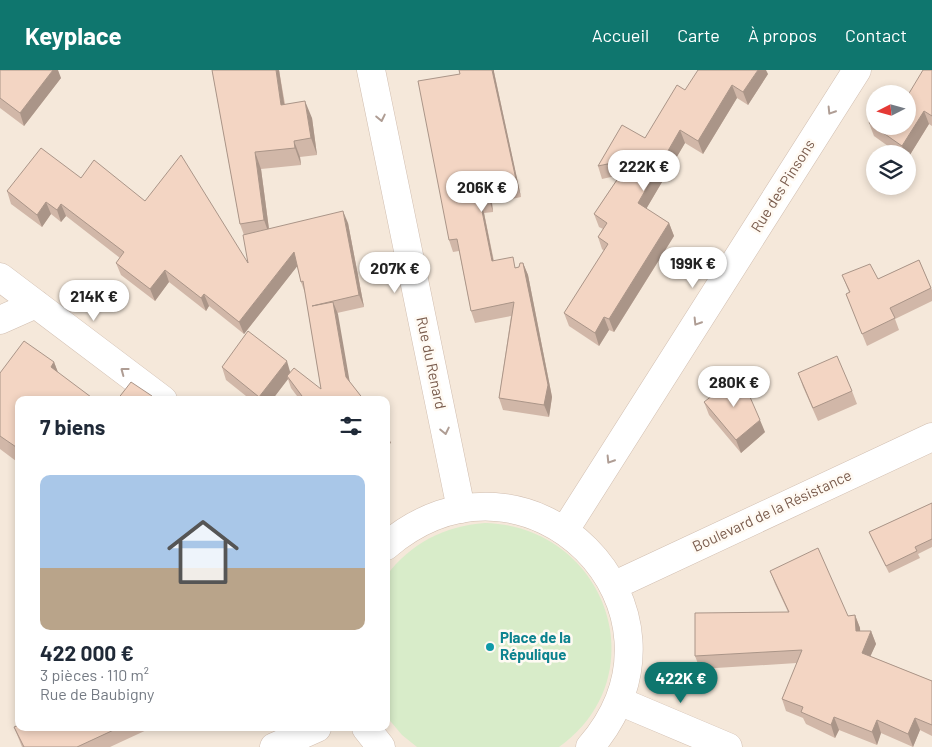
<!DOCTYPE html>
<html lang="fr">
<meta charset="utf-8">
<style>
:root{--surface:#fff;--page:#f6f6f7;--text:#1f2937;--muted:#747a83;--accent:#0f766e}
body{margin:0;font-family:Barlow,sans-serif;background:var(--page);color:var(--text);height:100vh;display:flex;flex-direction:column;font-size:19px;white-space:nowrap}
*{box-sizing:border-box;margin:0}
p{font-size:16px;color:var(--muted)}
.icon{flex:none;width:28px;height:28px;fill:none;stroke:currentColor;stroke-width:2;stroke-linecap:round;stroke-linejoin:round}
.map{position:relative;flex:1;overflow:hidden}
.drawer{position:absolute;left:15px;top:326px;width:375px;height:335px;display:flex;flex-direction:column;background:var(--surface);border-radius:10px;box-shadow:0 2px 8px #0003}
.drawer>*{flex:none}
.needle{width:32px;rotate:264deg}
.buttons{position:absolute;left:866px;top:15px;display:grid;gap:10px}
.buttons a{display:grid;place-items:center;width:50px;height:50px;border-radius:50%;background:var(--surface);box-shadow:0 2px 8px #0003;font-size:25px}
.price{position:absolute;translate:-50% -42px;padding:0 11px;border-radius:18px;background:#fff;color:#222;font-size:16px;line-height:32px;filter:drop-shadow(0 1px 2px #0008)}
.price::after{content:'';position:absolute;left:50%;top:30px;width:15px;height:11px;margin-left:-8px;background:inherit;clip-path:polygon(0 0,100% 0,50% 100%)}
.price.on{background:var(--accent);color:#fff}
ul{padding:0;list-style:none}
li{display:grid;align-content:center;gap:10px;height:265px;padding:0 25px}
li span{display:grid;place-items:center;height:155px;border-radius:10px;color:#555}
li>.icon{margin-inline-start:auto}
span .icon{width:90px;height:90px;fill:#fffc;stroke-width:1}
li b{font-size:21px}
h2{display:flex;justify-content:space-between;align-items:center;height:60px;padding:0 25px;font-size:21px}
header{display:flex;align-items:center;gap:30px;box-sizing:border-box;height:70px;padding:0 25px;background:var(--accent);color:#fff}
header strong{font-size:24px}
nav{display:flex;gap:28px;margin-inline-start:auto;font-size:18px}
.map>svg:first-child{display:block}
</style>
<header>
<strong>Keyplace</strong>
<nav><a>Accueil</a><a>Carte</a><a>À propos</a><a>Contact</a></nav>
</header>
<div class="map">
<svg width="932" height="677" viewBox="0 0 932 677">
<rect width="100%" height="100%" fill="#fdf6ec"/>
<path fill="#f5e8da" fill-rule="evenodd" d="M 0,0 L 932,0 L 932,677 L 0,677 ZM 875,24 L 908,24 L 908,56 L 875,56 ZM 875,84 L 908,84 L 908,116 L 875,116 ZM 19,330 L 386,330 L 386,658 L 19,658 Z"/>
<path fill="#d8ecc9" d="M 485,453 C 606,456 659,605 559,677 L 417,677 L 402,665 L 386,646 L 386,506 C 411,473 444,456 485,453 Z"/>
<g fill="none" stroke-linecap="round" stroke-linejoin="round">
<defs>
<path id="minor" d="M 371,0 L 461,439
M 0,207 L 163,330
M 0,250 L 36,234
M 565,460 L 857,0
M 386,476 C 529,355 709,539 590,677
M 613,516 L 932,367
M 619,631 L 728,677
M 366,658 L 381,677
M 274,677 L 317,658"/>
</defs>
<use href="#minor" stroke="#d1beb0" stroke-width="29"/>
<use href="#minor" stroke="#fff" stroke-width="28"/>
</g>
<path fill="#d1b7a8" d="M 0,0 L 61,8 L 24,56 L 0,38 Z
M 212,0 L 279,0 L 285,34 L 312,48 L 317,85 L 300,87 L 301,95 L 261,99 L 269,159 L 348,153 L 364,237 L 337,243 L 349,311 L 364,330 L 300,330 L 291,318 L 288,309 L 272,330 L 251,330 L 226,310 L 222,297 L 290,302 L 321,319 L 305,223 L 301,212 L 297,196 L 244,264 L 209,236 L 206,241 L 169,212 L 155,231 L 121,205 L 116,193 L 120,188 L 66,146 L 61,152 L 51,144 L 42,157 L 11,134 L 7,121 L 81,108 L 145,131 L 248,193 L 244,165 L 240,154 Z
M 932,0 L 932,56 L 929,54 L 908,88 L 908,84 L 899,84 L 874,66 L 869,53 L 908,56 Z
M 494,2 L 521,127 L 492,133 L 493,142 L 484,143 L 494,191 L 517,198 L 519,197 L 523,193 L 528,205 L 552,327 L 549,347 L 503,340 L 499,328 L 511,246 L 475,253 L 471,241 L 459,181 L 453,182 L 449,170 Z
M 768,4 L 748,35 L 737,28 L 703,84 L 685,73 L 646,139 L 669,153 L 674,166 L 614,262 L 609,260 L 599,276 L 569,256 L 564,243 L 604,181 L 602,179 L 598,167 L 603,159 L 599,157 L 594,144 L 620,105 L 602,109 L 598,96 L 645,68 L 685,20 Z
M 919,190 L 932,220 L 932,231 L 895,249 L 899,260 L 867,276 L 846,224 L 849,222 L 842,205 L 878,209 Z
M 54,292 L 58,303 L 19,330 L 19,400 L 16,391 L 0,379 L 0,303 Z
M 798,303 L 852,321 L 857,334 L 818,351 L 803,317 Z
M 704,332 L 765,362 L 741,383 L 709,345 Z
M 932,433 L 932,477 L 918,484 L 920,488 L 889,503 L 872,469 L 869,462 Z
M 770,501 L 848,546 L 855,545 L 860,558 L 860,561 L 871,561 L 876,574 L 870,586 L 932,611 L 932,666 L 920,660 L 913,677 L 881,663 L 877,675 L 839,660 L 835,668 L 806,654 L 803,648 L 786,641 L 782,629 L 797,593 L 700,599 L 695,586 L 788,542 L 775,514 Z
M 14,657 L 19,658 L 151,658 L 110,677 L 22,677 Z"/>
<path fill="#aa9588" d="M 53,0 L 58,0 L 61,8 L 24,56 L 20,43 Z
M 276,0 L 279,0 L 287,52 L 281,35 Z
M 492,0 L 494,0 L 494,2 L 521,127 L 517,114 Z
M 758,0 L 766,0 L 768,4 L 748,35 L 743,22 Z
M 732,15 L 737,28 L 703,84 L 698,71 Z
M 305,31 L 312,48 L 317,85 L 311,68 Z
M 924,41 L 929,54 L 908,88 L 908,84 L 905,84 L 902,76 Z
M 680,60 L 685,73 L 642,146 L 638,133 Z
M 294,71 L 300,87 L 301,95 L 295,78 Z
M 255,82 L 261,99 L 270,167 L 264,150 Z
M 487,121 L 492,133 L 493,142 L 489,129 Z
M 480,131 L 484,143 L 496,204 L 492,191 Z
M 46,132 L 51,144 L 42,157 L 37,145 Z
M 61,134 L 66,146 L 61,152 L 57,140 Z
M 343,141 L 348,153 L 364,237 L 359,225 Z
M 669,153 L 674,166 L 614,262 L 609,249 Z
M 294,182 L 299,194 L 244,264 L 239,252 Z
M 523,193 L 528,205 L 552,327 L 549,347 L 544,335 Z
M 165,200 L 169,212 L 155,231 L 150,219 Z
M 204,224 L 209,236 L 206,241 L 201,228 Z
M 333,232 L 338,244 L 351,319 L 346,307 Z
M 604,247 L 609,260 L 599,276 L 595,263 Z
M 287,291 L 291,305 L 287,306 L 288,309 L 272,330 L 260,330 L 259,327 Z
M 54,292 L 61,310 L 51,297 Z
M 760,350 L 765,362 L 741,383 L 736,370 Z
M 386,361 L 391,373 L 386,376 Z
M 855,545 L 860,558 L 861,574 L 856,561 Z
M 871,561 L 876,574 L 866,596 L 862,583 Z
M 834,647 L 839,660 L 835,668 L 831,655 Z
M 915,648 L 920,660 L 913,677 L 908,664 Z
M 877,650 L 881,663 L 877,675 L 872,662 Z"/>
<path fill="#f3d5c3" stroke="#aa9588" d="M 0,0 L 53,0 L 20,43 L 0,28 Z
M 212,0 L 276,0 L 281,35 L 305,31 L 311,68 L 294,71 L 295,78 L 255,82 L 264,150 L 240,154 Z
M 459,0 L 492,0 L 517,114 L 487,121 L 489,129 L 480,131 L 492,191 L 513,187 L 515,198 L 519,197 L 520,193 L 523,193 L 548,315 L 544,335 L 499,328 L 514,232 L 471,241 L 457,169 L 449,170 L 418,11 L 460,4 Z
M 698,0 L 758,0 L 743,22 L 732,15 L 698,71 L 680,60 L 638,133 L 669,153 L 609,249 L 604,247 L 595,263 L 564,243 L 608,174 L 598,167 L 607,153 L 594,144 L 631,89 L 598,96 L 622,55 L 645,68 L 677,15 L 685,20 Z
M 923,0 L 932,0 L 932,46 L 924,41 L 902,76 L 869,53 L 875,44 L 875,56 L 908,56 L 908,25 Z
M 891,19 L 898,24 L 888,24 Z
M 41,78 L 81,108 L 94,90 L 145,131 L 181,85 L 248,193 L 243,165 L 343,141 L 359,225 L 312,236 L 333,232 L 346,307 L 364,330 L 305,330 L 287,306 L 294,298 L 321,319 L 303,211 L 301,212 L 294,182 L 239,252 L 204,224 L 201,228 L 165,200 L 150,219 L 116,193 L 124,182 L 61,134 L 57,140 L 46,132 L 37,145 L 7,121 Z
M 919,190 L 931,218 L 890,238 L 895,248 L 862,264 L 846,224 L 850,222 L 842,205 L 870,194 L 878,209 Z
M 248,261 L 287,291 L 259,327 L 222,297 Z
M 24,271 L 54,292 L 51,297 L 95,330 L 19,330 L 19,379 L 0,366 L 0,303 Z
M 837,286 L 852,321 L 813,338 L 798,303 Z
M 740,304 L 760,350 L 736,370 L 704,332 Z
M 131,312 L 152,326 L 149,330 L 117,330 Z
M 19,386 L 19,393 L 16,391 Z
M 932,433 L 932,469 L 915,477 L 917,481 L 886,496 L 869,462 Z
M 818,478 L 848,546 L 855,545 L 856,561 L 871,561 L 862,583 L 932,611 L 932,655 L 915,648 L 908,664 L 877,650 L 872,662 L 834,647 L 831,655 L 801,642 L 803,637 L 782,629 L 802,580 L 695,586 L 695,543 L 789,542 L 770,501 Z
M 19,655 L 19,658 L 118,658 L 77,677 L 24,677 L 14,657 Z"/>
<defs><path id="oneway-chevron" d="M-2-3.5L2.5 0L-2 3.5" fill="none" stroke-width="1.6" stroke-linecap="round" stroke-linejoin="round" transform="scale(1.25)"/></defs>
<g stroke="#af9d94">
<use href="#oneway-chevron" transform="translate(831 41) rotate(122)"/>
<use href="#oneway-chevron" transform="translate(381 48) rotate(78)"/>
<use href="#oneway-chevron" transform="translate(697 252) rotate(122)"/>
<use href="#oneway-chevron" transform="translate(124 301) rotate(-143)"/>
<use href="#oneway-chevron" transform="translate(445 361) rotate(78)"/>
<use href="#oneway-chevron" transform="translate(610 390) rotate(122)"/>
</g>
<circle fill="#0f9aa8" stroke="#fffaf3" stroke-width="2" cx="490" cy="577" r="5"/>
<g text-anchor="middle" stroke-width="5" stroke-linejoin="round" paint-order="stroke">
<g font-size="15" fill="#7a5c4d" stroke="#fffaf3">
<text transform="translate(783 116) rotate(-58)" y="5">Rue des Pinsons</text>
<text transform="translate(431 293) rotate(78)" y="5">Rue du Renard</text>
<text transform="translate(772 441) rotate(-25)" y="5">Boulevard de la Résistance</text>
</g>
<g font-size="15" font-weight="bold" fill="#0d838f" stroke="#fffaf3" text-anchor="start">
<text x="500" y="573">Place de la<tspan x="500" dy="17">Répulique</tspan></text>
</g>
</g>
</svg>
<div class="buttons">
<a><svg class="needle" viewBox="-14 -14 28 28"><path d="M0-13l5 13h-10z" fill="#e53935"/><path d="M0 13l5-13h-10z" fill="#747a83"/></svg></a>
<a><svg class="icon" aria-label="layers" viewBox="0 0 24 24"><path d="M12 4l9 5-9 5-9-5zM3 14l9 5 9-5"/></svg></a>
</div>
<b class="price" style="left:644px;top:122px">222K €</b>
<b class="price" style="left:482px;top:143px">206K €</b>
<b class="price" style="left:693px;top:219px">199K €</b>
<b class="price" style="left:395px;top:224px">207K €</b>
<b class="price" style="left:94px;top:252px">214K €</b>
<b class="price" style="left:734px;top:338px">280K €</b>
<b class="price on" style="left:681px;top:634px">422K €</b>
<section class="drawer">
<h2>7 biens<svg class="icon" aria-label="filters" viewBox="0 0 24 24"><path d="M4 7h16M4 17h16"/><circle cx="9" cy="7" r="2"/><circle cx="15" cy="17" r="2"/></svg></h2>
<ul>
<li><span style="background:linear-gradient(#a9c7e8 60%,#b9a48a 0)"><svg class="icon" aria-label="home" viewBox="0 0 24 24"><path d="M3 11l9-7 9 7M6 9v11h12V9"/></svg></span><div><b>422 000 €</b><p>3 pièces · 110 m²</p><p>Rue de Baubigny</p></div></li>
</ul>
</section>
</div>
